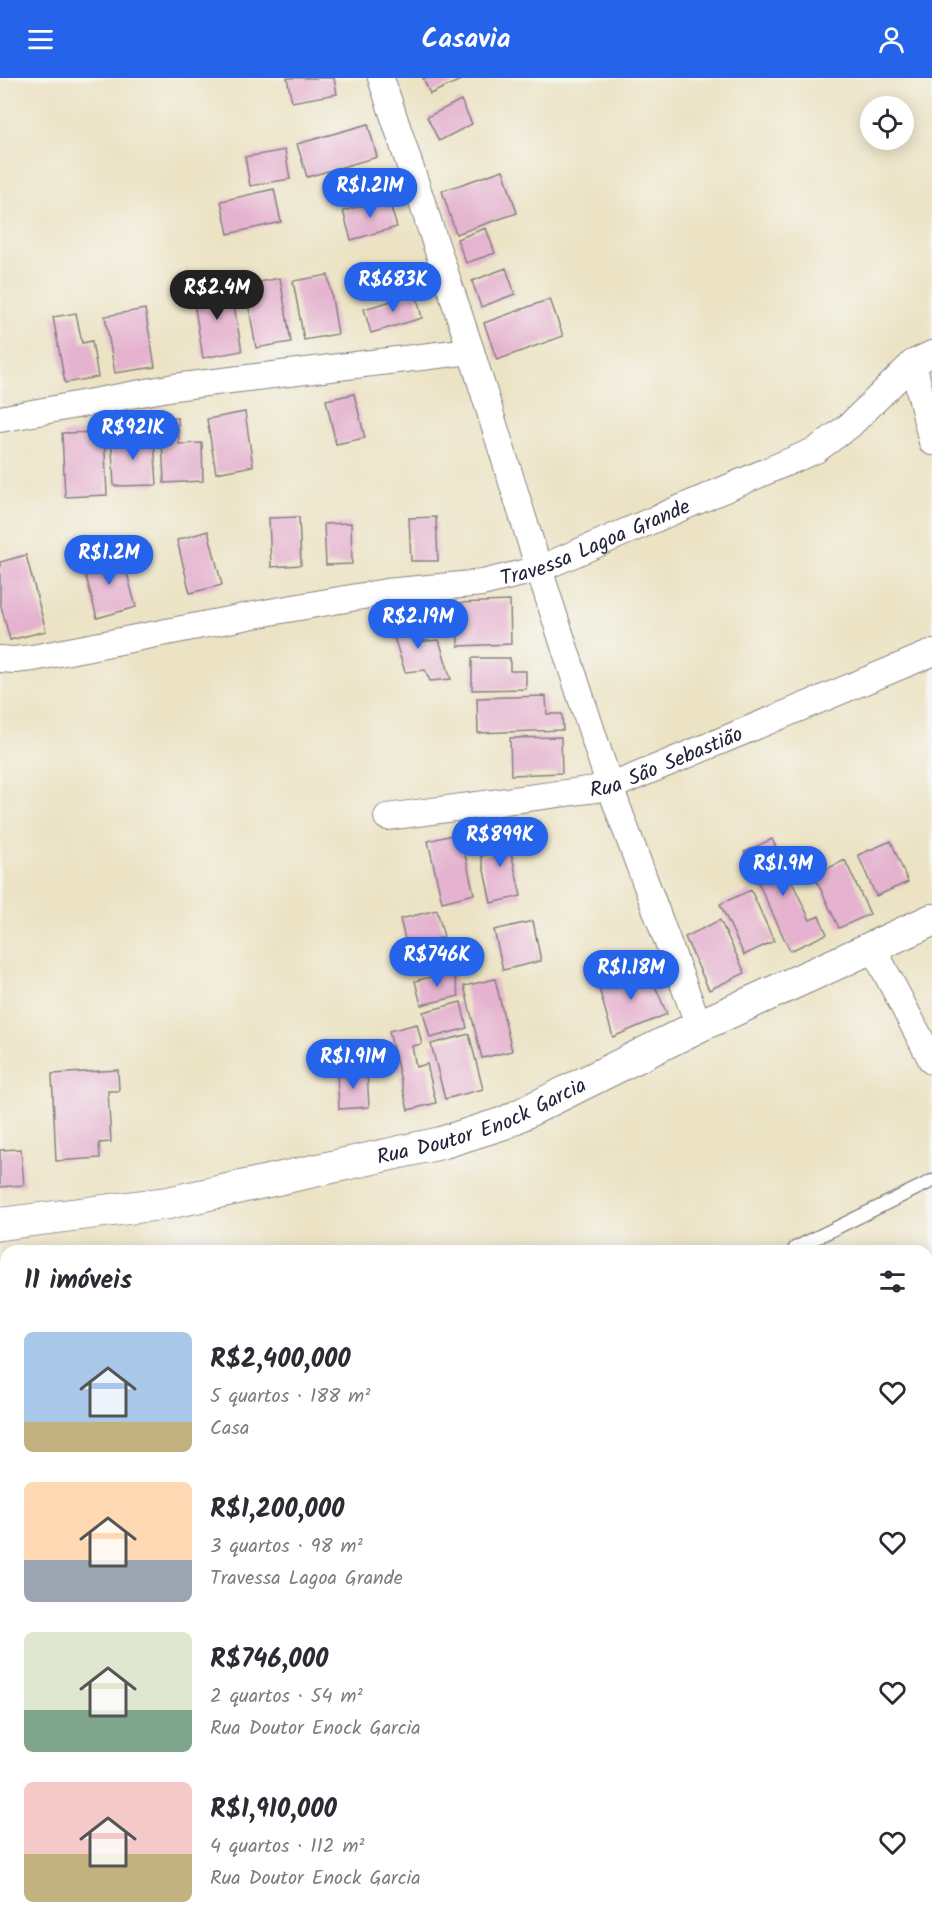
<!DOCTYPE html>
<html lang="pt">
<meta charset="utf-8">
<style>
:root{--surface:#fff;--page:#f2f2f3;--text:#2b2b33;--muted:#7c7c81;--accent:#2563eb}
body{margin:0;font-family:Kalam,sans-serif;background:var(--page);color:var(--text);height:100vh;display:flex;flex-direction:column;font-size:22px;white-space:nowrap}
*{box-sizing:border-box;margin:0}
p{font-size:20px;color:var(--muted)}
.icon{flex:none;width:33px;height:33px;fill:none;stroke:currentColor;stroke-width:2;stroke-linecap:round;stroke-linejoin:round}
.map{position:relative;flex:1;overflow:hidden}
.details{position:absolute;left:0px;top:1167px;width:933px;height:686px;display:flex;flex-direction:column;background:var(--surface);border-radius:18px 18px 0 0;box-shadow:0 3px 15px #0003}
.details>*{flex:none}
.tools{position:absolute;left:860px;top:18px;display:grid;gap:12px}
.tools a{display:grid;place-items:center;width:54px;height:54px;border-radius:50%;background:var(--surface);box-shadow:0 3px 15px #0003;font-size:30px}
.price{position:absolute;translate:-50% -51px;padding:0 14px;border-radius:21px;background:var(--accent);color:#fff;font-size:20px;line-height:39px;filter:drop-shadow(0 2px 3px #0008)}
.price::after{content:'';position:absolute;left:50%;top:36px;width:18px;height:14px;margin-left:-9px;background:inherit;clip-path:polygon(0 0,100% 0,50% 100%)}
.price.on{background:#222;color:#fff}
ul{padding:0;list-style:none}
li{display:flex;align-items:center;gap:18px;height:150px;padding:0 24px}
li span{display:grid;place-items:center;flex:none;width:168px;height:120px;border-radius:9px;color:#555}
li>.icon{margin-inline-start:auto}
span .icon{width:72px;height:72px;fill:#fffc;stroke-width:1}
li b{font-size:26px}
h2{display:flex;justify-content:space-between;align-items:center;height:72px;padding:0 24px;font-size:26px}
header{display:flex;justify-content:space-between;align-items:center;height:78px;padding:0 24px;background:var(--accent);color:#fff;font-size:27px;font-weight:700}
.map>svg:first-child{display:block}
</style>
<header><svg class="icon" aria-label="menu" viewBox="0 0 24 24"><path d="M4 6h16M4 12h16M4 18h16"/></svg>Casavia<svg class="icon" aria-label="person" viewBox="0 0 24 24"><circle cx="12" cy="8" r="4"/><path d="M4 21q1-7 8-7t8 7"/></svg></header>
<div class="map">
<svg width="932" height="1852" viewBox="0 0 932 1852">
<rect width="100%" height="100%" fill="#f6f6f2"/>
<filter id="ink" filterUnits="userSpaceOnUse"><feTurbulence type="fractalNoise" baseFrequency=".0167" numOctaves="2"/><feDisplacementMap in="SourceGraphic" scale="12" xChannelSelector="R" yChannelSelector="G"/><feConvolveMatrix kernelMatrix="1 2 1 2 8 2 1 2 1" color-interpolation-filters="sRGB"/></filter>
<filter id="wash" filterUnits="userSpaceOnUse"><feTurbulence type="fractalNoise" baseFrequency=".008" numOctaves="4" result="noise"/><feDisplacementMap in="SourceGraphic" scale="24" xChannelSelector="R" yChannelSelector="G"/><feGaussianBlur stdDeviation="1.35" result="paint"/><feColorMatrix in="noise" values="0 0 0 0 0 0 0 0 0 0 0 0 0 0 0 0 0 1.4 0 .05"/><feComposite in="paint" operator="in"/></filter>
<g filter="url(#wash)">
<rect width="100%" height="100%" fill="#ece3c4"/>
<g id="blocks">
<path fill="#e5b2cf" d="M 287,0 L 334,0 L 337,16 L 292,24 Z
M 423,0 L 465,0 L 430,16 Z
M 461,22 L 472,46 L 439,63 L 427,39 Z
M 368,46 L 377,79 L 307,99 L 297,66 Z
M 285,72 L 290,101 L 250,108 L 245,79 Z
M 503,92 L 517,135 L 456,156 L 442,113 Z
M 274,111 L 281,144 L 228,156 L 221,123 Z
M 388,120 L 397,149 L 351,162 L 343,133 Z
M 486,150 L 495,175 L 466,185 L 457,161 Z
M 506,190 L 515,216 L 481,229 L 472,203 Z
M 328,197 L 338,256 L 304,262 L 293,203 Z
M 280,200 L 291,264 L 256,270 L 245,207 Z
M 230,206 L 242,273 L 203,280 L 192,212 Z
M 416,216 L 422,240 L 371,255 L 364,231 Z
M 550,221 L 563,258 L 497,282 L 484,245 Z
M 145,231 L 155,289 L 115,295 L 105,238 Z
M 76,235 L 82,265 L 92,263 L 98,299 L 65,305 L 53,239 Z
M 354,316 L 365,360 L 336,366 L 326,322 Z
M 245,334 L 253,388 L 216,395 L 207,341 Z
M 161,340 L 178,340 L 179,366 L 202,365 L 203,403 L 164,405 Z
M 132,352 L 132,364 L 154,362 L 157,407 L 114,408 L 111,354 Z
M 104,354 L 107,417 L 65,419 L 62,355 Z
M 299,439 L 301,487 L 271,489 L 269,440 Z
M 436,439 L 438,483 L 411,483 L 409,440 Z
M 351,445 L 352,486 L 326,487 L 324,446 Z
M 208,453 L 222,507 L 190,515 L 177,462 Z
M 26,477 L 46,553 L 10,562 L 0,524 L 0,484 Z
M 122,477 L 136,529 L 97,540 L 83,487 Z
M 510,523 L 511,566 L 458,568 L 457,525 Z
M 408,535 L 417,564 L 439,562 L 451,601 L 430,603 L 425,592 L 405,594 L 387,537 Z
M 472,580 L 510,580 L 510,593 L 526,593 L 526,611 L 472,612 Z
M 546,618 L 547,636 L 562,636 L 563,652 L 478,655 L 477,620 Z
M 561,659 L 562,695 L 511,697 L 510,660 Z
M 505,748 L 521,818 L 491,825 L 481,778 L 492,775 L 487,753 Z
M 460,755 L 474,816 L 442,824 L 428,763 Z
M 772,761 L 810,842 L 819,838 L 827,856 L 790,873 L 744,774 Z
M 891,763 L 908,804 L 876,818 L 858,777 Z
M 845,782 L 870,836 L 839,850 L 814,797 Z
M 751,812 L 774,863 L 744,877 L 720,826 Z
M 437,832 L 444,859 L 407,869 L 400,841 Z
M 720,842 L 745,895 L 709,912 L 685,859 Z
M 533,843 L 541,883 L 503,892 L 494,852 Z
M 446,865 L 452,888 L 414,897 L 408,875 Z
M 646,887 L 667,936 L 613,959 L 598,907 Z
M 453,893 L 459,918 L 421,927 L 415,903 Z
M 495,901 L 512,973 L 482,980 L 464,908 Z
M 461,924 L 467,950 L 430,960 L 423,934 Z
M 417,946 L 422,966 L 412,968 L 416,989 L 427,986 L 436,1025 L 408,1032 L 389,953 Z
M 469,956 L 483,1011 L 445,1021 L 431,966 Z
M 118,992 L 119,1013 L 108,1013 L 111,1064 L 99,1065 L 100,1080 L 56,1083 L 52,996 Z
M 367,994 L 369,1029 L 339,1031 L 337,996 Z
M 21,1071 L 24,1107 L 0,1109 L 0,1072 Z"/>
</g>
</g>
<g filter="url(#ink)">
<use href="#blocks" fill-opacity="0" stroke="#878280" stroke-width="1.5"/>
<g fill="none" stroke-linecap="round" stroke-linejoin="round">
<defs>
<path id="service" d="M 795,1170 L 932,1103"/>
<g id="minor">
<path d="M 381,0 L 471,273 L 539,491 L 610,709 L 699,948"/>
<path d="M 913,285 L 932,364"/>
<path d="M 0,341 L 174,309 L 471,273"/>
<path id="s1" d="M 0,581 L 14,582 L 33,580 L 270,534 L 386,514 L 482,505 L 539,491 L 816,372 L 849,348 L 913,285 L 932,276"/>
<path id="s2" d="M 387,739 L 610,709 L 932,575"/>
<path d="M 873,870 L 932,983"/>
<path d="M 927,1501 L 932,1512"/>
<path d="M 0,1658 L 6,1669"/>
<path d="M 927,1691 L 932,1689"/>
<path d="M 98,1846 L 101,1852"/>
<path d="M 340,1846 L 343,1852"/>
<path d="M 612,1846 L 615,1852"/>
<path d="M 839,1846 L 841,1852"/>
<path d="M 581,1852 L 591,1846"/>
</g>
<g id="tertiary">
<path id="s3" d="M 0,1146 L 168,1125 L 441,1065 L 504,1045 L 699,948 L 932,842"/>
</g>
</defs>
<use href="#service" stroke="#878280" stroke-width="15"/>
<use href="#minor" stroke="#878280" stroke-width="28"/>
<use href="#tertiary" stroke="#878280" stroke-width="34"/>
<use href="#service" stroke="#fff" stroke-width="12"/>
<use href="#minor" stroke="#fff" stroke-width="26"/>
<use href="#tertiary" stroke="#fff" stroke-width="32"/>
</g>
</g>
<g text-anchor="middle" stroke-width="5" stroke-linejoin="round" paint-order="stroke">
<g font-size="21" fill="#22223b" stroke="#f6f6f2">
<text dy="7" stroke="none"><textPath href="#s1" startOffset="609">Travessa Lagoa Grande</textPath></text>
<text dy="7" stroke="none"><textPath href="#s2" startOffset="286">Rua São Sebastião</textPath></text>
<text dy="7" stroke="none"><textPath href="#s3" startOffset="494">Rua Doutor Enock Garcia</textPath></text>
</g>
</g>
</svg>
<div class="tools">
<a><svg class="icon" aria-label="locate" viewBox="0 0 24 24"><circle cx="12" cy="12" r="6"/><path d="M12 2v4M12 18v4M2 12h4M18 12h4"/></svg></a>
</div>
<b class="price" style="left:370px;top:141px">R$1.21M</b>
<b class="price" style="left:393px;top:235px">R$683K</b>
<b class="price on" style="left:217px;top:243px">R$2.4M</b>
<b class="price" style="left:133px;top:383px">R$921K</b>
<b class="price" style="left:109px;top:508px">R$1.2M</b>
<b class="price" style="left:418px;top:572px">R$2.19M</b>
<b class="price" style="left:500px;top:790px">R$899K</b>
<b class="price" style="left:783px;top:819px">R$1.9M</b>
<b class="price" style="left:437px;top:910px">R$746K</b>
<b class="price" style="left:631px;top:923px">R$1.18M</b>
<b class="price" style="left:353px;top:1012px">R$1.91M</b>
<section class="details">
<h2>11 imóveis<svg class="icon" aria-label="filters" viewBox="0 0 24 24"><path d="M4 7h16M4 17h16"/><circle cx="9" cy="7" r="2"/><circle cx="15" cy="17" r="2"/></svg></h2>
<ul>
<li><span style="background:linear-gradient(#a9c7e8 75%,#c2b280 0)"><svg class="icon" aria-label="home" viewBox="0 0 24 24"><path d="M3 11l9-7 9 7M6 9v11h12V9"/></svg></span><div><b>R$2,400,000</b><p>5 quartos · 188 m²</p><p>Casa</p></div><svg class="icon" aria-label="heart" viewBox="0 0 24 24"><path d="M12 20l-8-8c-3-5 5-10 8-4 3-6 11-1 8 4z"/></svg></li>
<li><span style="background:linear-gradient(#ffd9b3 65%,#9aa5b1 0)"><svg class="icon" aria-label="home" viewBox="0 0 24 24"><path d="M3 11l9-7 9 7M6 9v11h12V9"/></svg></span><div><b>R$1,200,000</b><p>3 quartos · 98 m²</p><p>Travessa Lagoa Grande</p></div><svg class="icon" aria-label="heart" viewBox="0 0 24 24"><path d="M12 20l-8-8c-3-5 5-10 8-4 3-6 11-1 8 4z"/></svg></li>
<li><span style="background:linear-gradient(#dfe7d0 65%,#7fa58c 0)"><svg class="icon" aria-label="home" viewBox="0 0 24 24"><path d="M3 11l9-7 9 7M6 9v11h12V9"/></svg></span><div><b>R$746,000</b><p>2 quartos · 54 m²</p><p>Rua Doutor Enock Garcia</p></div><svg class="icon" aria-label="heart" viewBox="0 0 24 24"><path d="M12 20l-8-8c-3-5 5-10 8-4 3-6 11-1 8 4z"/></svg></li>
<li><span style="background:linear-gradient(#f6c9c9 60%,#c2b280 0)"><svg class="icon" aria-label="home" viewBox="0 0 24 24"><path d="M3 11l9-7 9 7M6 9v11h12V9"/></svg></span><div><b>R$1,910,000</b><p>4 quartos · 112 m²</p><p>Rua Doutor Enock Garcia</p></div><svg class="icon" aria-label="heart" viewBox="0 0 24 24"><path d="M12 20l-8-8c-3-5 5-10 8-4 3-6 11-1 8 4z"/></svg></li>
</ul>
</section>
</div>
